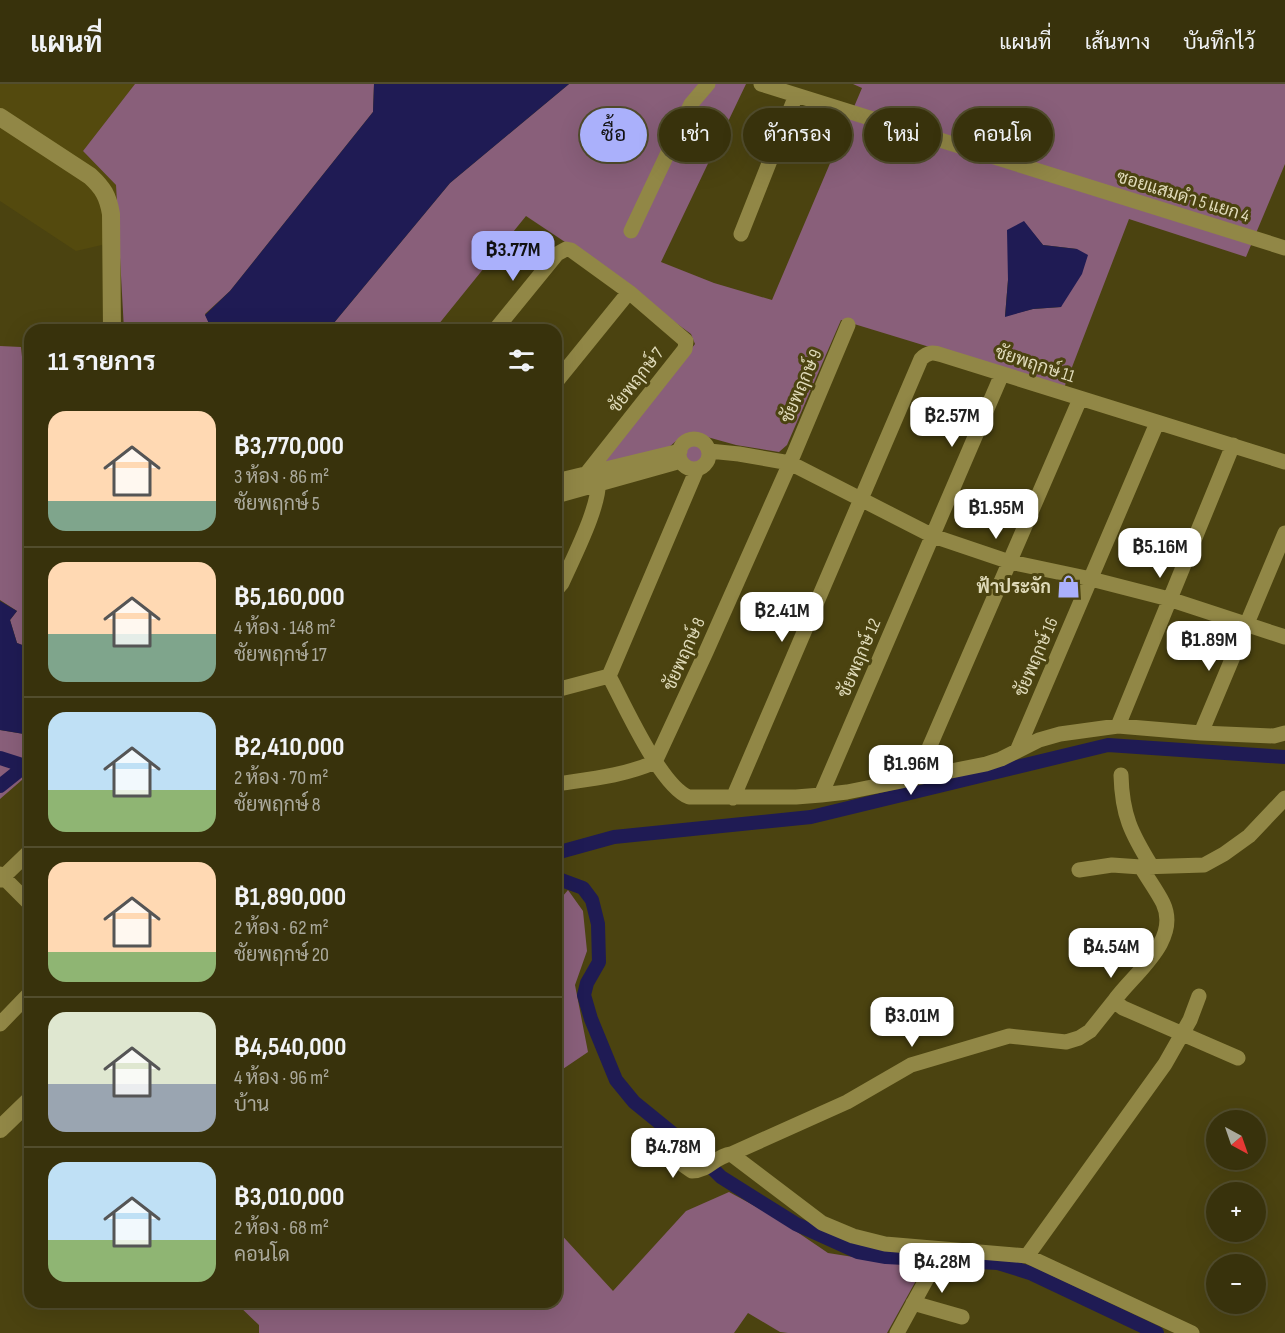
<!DOCTYPE html>
<html lang="th">
<meta charset="utf-8">
<style>
:root{--surface:#38320c;--page:#433e1a;--text:#f1f3f6;--muted:#abaa9d;--line:#524d2d;--accent:#aab0fb}
body{margin:0;font-family:"Sofia Sans Condensed",Sarabun,sans-serif;background:var(--page);color:var(--text);height:100vh;display:flex;flex-direction:column;font-size:22px;white-space:nowrap}
*{box-sizing:border-box;margin:0}
p{font-size:20px;color:var(--muted)}
.icon{flex:none;width:33px;height:33px;fill:none;stroke:currentColor;stroke-width:2;stroke-linecap:round;stroke-linejoin:round}
.map{position:relative;flex:1;overflow:hidden}
.side{position:absolute;left:24px;top:240px;width:538px;height:984px;display:flex;flex-direction:column;background:var(--surface);border-radius:18px;box-shadow:0 6px 24px #0002,0 0 0 2px var(--line)}
.side>*{flex:none}
.banner{position:absolute;left:580px;top:24px;width:570px;height:54px;display:flex;gap:12px}
.needle{width:39px;rotate:140deg}
.tools{position:absolute;left:1206px;top:1026px;display:grid;gap:12px}
.tools a{display:grid;place-items:center;width:60px;height:60px;border-radius:50%;background:var(--surface);box-shadow:0 6px 24px #0002,0 0 0 2px var(--line);font-size:30px}
.price{position:absolute;translate:-50% -51px;padding:0 14px;border-radius:12px;background:#fff;color:#222;font-size:20px;line-height:39px;filter:drop-shadow(0 2px 3px #0008)}
.price::after{content:'';position:absolute;left:50%;top:36px;width:18px;height:14px;margin-left:-9px;background:inherit;clip-path:polygon(0 0,100% 0,50% 100%)}
.price.current{background:var(--accent);color:#111}
ul{padding:0;list-style:none}
li{display:flex;align-items:center;gap:18px;height:150px;padding:0 24px}
li+li{border-top:2px solid var(--line)}
li span{display:grid;place-items:center;flex:none;width:168px;height:120px;border-radius:18px;color:#555}
li>.icon{margin-inline-start:auto}
span .icon{width:72px;height:72px;fill:#fffc;stroke-width:1}
li b{font-size:26px}
h2{display:flex;justify-content:space-between;align-items:center;height:72px;padding:0 24px;font-size:26px}
.tag{padding:0 21px;border-radius:27px;background:var(--surface);box-shadow:0 6px 24px #0002,0 0 0 2px var(--line);font-size:21px;line-height:54px}
.tag.current{background:var(--accent);color:#111}
header{display:flex;align-items:center;gap:36px;box-sizing:border-box;height:84px;padding:0 30px;background:var(--surface);border-bottom:2px solid var(--line)}
header strong{font-size:28px}
nav{display:flex;gap:33px;margin-inline-start:auto;font-size:21px}
.map>svg:first-child{display:block}
</style>
<header>
<strong>แผนที่</strong>
<nav><a>แผนที่</a><a>เส้นทาง</a><a>บันทึกไว้</a></nav>
</header>
<div class="map">
<svg width="1285" height="1249" viewBox="0 0 1285 1249">
<rect width="100%" height="100%" fill="#4b4310"/>
<path fill="#544a0e" d="M 0,0 L 135,0 L 83,67 L 116,101 L 119,157 L 76,167 L 0,117 Z"/>
<path fill="#895f7a" fill-rule="evenodd" d="M 135,0 L 374,0 L 373,28 L 230,207 L 205,230 L 212,246 L 124,246 L 116,101 L 83,67 Z
M 569,0 L 746,0 L 661,178 L 714,199 L 772,216 L 862,4 L 853,0 L 1285,0 L 1285,80 L 1246,173 L 1129,135 L 1064,304 L 841,236 L 787,361 L 779,368 L 736,361 L 700,351 L 676,357 L 667,365 L 603,379 L 695,260 L 691,250 L 565,158 L 526,132 L 434,246 L 328,246 L 450,99 ZM 1024,138 L 1043,161 L 1077,165 L 1061,223 L 1033,225 L 1005,232 L 1008,196 Z
M 0,262 L 21,263 L 30,351 L 30,564 L 17,559 L 10,536 L 17,527 L 0,516 Z
M685 370a9 9 0 1 1 18 0a9 9 0 1 1-18 0Z
M 0,646 L 30,651 L 30,689 L 0,715 Z
M 568,806 L 583,827 L 587,867 L 575,901 L 588,968 L 557,989 L 557,819 Z
M 729,1108 L 775,1133 L 828,1169 L 923,1184 L 887,1249 L 788,1249 L 780,1248 L 748,1229 L 734,1249 L 259,1249 L 259,1241 L 235,1218 L 556,1218 L 557,1146 L 613,1207 L 686,1127 Z"/>
<path fill="#1f1b54" d="M 374,0 L 569,0 L 450,99 L 328,246 L 212,246 L 205,231 L 230,207 L 373,28 Z
M 1024,137 L 1043,161 L 1077,165 L 1088,171 L 1082,190 L 1061,223 L 1033,225 L 1005,233 L 1008,196 L 1007,146 Z
M 0,517 L 17,527 L 10,536 L 17,559 L 30,564 L 30,651 L 0,646 Z"/>
<g fill="none" stroke-linecap="round" stroke-linejoin="round">
<path stroke="#1f1b54" stroke-width="14" d="M 0,674 L 25,682 L 30,678
M 0,702 L 25,682
M 556,769 L 614,753 L 811,733 L 1108,661 L 1285,673
M 556,794 L 583,804 L 592,816 L 598,840 L 599,878 L 587,899 L 584,911 L 591,935 L 616,996 L 634,1018 L 698,1070 L 721,1093 L 796,1140 L 858,1168 L 886,1173 L 998,1179 L 1030,1189 L 1157,1249"/>
<path stroke="#918746" stroke-width="15" d="M 761,0 L 1285,164
M 631,147 L 691,20 L 708,0
M 741,150 L 796,11
M 495,246 L 557,170 L 566,165 L 571,166 L 629,208 L 686,257 L 685,265 L 587,389
M 556,298 L 629,208
M679 370a15 15 0 1 1 30 0a15 15 0 1 1-30 0Z
M 709,367 L 739,370 L 790,379 L 933,452 L 1010,478 L 1091,495 L 1169,515 L 1285,553
M 556,397 L 680,367
M 556,412 L 681,377
M 556,506 L 562,499 C 573,474 603,417 598,392
M 609,592 C 624,620 661,703 689,713 L 796,713 L 821,711 L 847,708 L 986,680 L 1001,675 L 1039,656 L 1060,650 L 1118,642 L 1201,649 L 1274,652 L 1285,649
M 609,592 L 697,385
M 556,606 L 609,592
M 1118,642 L 1233,361
M 1201,649 L 1285,449
M 1017,667 L 1157,339
M 1121,691 C 1122,731 1131,749 1152,783
M 916,694 L 1080,315
M 556,700 C 590,695 624,692 655,678 L 706,568 L 790,379 L 848,241
M 821,711 L 1002,290
M 733,714 L 921,275 C 928,268 933,268 942,271 L 1285,378
M 1141,783 C 1148,795 1157,807 1163,819 C 1181,857 1133,890 1114,917 L 1123,924 L 1238,974
M 1079,786 L 1112,781 L 1141,783 L 1204,781 L 1224,770 L 1249,752 L 1285,714
M 0,790 L 30,820
M 0,796 L 30,767
M 0,940 L 30,909
M 649,1057 L 692,1087 C 709,1087 715,1072 731,1070 L 822,1139 L 853,1152 L 885,1160 L 1027,1172 L 1192,1249
M 731,1070 L 847,1018 L 911,981 L 1009,952 L 1066,958 L 1079,954 L 1090,947 L 1114,917
M 1027,1172 L 1165,980 L 1190,936 L 1199,912
M 913,1219 L 962,1233
M 897,1249 L 943,1165"/>
<path stroke="#918746" stroke-width="18" d="M 0,33 L 90,92 C 103,104 108,112 111,130 L 112,246
M 0,1045 L 30,1016"/>
</g>
<defs>
<symbol id="shop-bare" viewBox="-9 -9 18 18"><path d="M-5-2.5h2.3a2.7 3.5 0 0 1 5.4 0H5L5.5 6h-11ZM-1.5-2.5h3a1.5 2.3 0 0 0-3 0Z" fill="#aab0fb" stroke="#4b4310" stroke-width="2.5" paint-order="stroke"/></symbol>
</defs>
<g fill-rule="evenodd">
<use href="#shop-bare" x="1052" y="486" width="33" height="33"/>
</g>
<g text-anchor="middle" stroke-width="6" stroke-linejoin="round" paint-order="stroke">
<g font-size="18" fill="#dfdab9" stroke="#4b4310">
<text transform="translate(1183 112) rotate(17)" y="6">ซอยแสมดำ 5 แยก 4</text>
<text transform="translate(1035 280) rotate(18)" y="6">ชัยพฤกษ์ 11</text>
<text transform="translate(636 296) rotate(-52)" y="6">ชัยพฤกษ์ 7</text>
<text transform="translate(801 302) rotate(-67)" y="6">ชัยพฤกษ์ 9</text>
<text transform="translate(684 570) rotate(-66)" y="6">ชัยพฤกษ์ 8</text>
<text transform="translate(1036 573) rotate(-67)" y="6">ชัยพฤกษ์ 16</text>
<text transform="translate(859 574) rotate(-67)" y="6">ชัยพฤกษ์ 12</text>
</g>
<g font-size="18" font-weight="bold" fill="#dfdab9" stroke="#4b4310" text-anchor="end">
<text x="1051" y="509">ฟ้าประจัก</text>
</g>
</g>
</svg>
<div class="tools">
<a><svg class="needle" viewBox="-14 -14 28 28"><path d="M0-13l5 13h-10z" fill="#e53935"/><path d="M0 13l5-13h-10z" fill="#abaa9d"/></svg></a>
<a>+</a>
<a>−</a>
</div>
<b class="price current" style="left:513px;top:198px">฿3.77M</b>
<b class="price" style="left:952px;top:364px">฿2.57M</b>
<b class="price" style="left:996px;top:456px">฿1.95M</b>
<b class="price" style="left:1160px;top:495px">฿5.16M</b>
<b class="price" style="left:782px;top:559px">฿2.41M</b>
<b class="price" style="left:1209px;top:588px">฿1.89M</b>
<b class="price" style="left:911px;top:712px">฿1.96M</b>
<b class="price" style="left:1111px;top:895px">฿4.54M</b>
<b class="price" style="left:912px;top:964px">฿3.01M</b>
<b class="price" style="left:673px;top:1095px">฿4.78M</b>
<b class="price" style="left:942px;top:1210px">฿4.28M</b>
<div class="banner">
<a class="tag current">ซื้อ</a>
<a class="tag">เช่า</a>
<a class="tag">ตัวกรอง</a>
<a class="tag">ใหม่</a>
<a class="tag">คอนโด</a>
</div>
<section class="side">
<h2>11 รายการ<svg class="icon" aria-label="filters" viewBox="0 0 24 24"><path d="M4 7h16M4 17h16"/><circle cx="9" cy="7" r="2"/><circle cx="15" cy="17" r="2"/></svg></h2>
<ul>
<li><span style="background:linear-gradient(#ffd9b3 75%,#7fa58c 0)"><svg class="icon" aria-label="home" viewBox="0 0 24 24"><path d="M3 11l9-7 9 7M6 9v11h12V9"/></svg></span><div><b>฿3,770,000</b><p>3 ห้อง · 86 m²</p><p>ชัยพฤกษ์ 5</p></div></li>
<li><span style="background:linear-gradient(#ffd9b3 60%,#7fa58c 0)"><svg class="icon" aria-label="home" viewBox="0 0 24 24"><path d="M3 11l9-7 9 7M6 9v11h12V9"/></svg></span><div><b>฿5,160,000</b><p>4 ห้อง · 148 m²</p><p>ชัยพฤกษ์ 17</p></div></li>
<li><span style="background:linear-gradient(#bfe0f5 65%,#8fb573 0)"><svg class="icon" aria-label="home" viewBox="0 0 24 24"><path d="M3 11l9-7 9 7M6 9v11h12V9"/></svg></span><div><b>฿2,410,000</b><p>2 ห้อง · 70 m²</p><p>ชัยพฤกษ์ 8</p></div></li>
<li><span style="background:linear-gradient(#ffd9b3 75%,#8fb573 0)"><svg class="icon" aria-label="home" viewBox="0 0 24 24"><path d="M3 11l9-7 9 7M6 9v11h12V9"/></svg></span><div><b>฿1,890,000</b><p>2 ห้อง · 62 m²</p><p>ชัยพฤกษ์ 20</p></div></li>
<li><span style="background:linear-gradient(#dfe7d0 60%,#9aa5b1 0)"><svg class="icon" aria-label="home" viewBox="0 0 24 24"><path d="M3 11l9-7 9 7M6 9v11h12V9"/></svg></span><div><b>฿4,540,000</b><p>4 ห้อง · 96 m²</p><p>บ้าน</p></div></li>
<li><span style="background:linear-gradient(#bfe0f5 65%,#8fb573 0)"><svg class="icon" aria-label="home" viewBox="0 0 24 24"><path d="M3 11l9-7 9 7M6 9v11h12V9"/></svg></span><div><b>฿3,010,000</b><p>2 ห้อง · 68 m²</p><p>คอนโด</p></div></li>
</ul>
</section>
</div>
